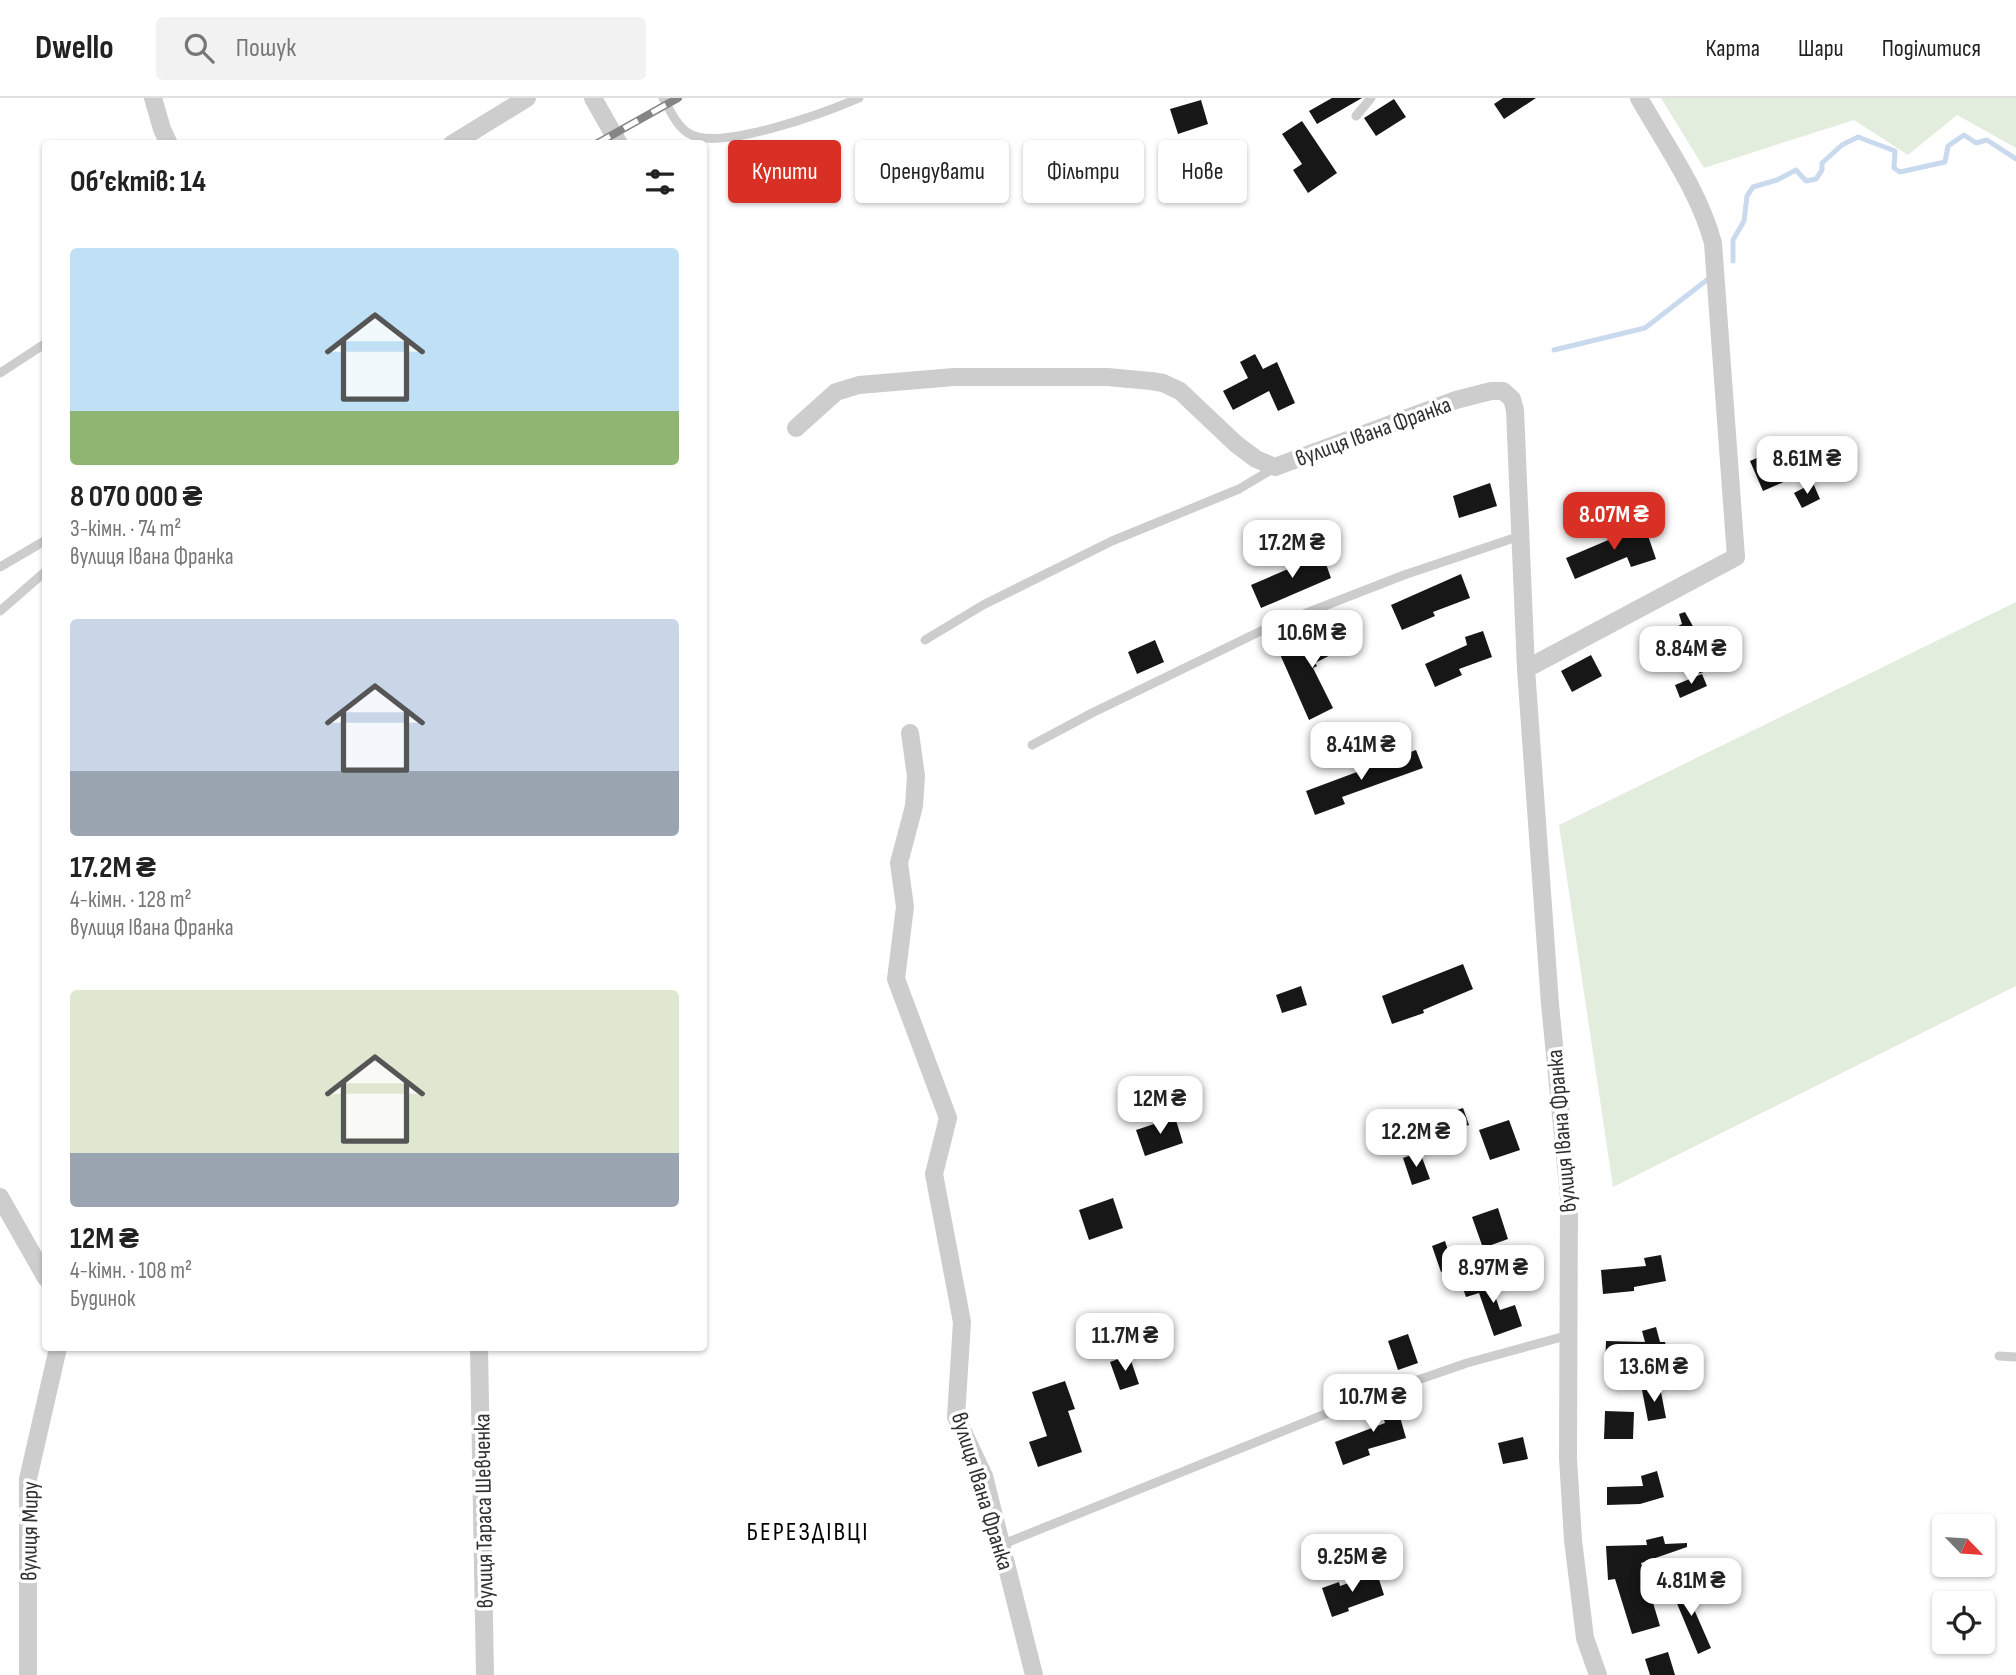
<!DOCTYPE html>
<html lang="uk">
<meta charset="utf-8">
<style>
:root{--surface:#fff;--page:#f2f2f2;--text:#222;--muted:#767676;--line:#e0e0e0;--accent:#d93025}
body{margin:0;font-family:"Sofia Sans Condensed",sans-serif;background:var(--page);color:var(--text);height:100vh;display:flex;flex-direction:column;font-size:26px;white-space:nowrap}
*{box-sizing:border-box;margin:0}
p{font-size:23px;color:var(--muted)}
.icon{flex:none;width:38px;height:38px;fill:none;stroke:currentColor;stroke-width:2;stroke-linecap:round;stroke-linejoin:round}
.map{position:relative;flex:1;overflow:hidden}
.sheet{position:absolute;left:42px;top:42px;width:665px;height:1211px;display:flex;flex-direction:column;background:var(--surface);border-radius:7px;box-shadow:0 2px 5px #0004}
.sheet>*{flex:none}
.banner{position:absolute;left:728px;top:42px;width:665px;height:63px;display:flex;gap:14px}
.needle{width:46px;rotate:115deg}
.controls{position:absolute;left:1932px;top:1416px;display:grid;gap:14px}
.controls a{display:grid;place-items:center;width:63px;height:63px;border-radius:7px;background:var(--surface);box-shadow:0 2px 5px #0004;font-size:35px}
.price{position:absolute;translate:-50% -60px;padding:0 16px;border-radius:14px;background:#fff;color:#222;font-size:23px;line-height:46px;filter:drop-shadow(0 2px 4px #0008)}
.price::after{content:'';position:absolute;left:50%;top:42px;width:21px;height:16px;margin-left:-10px;background:inherit;clip-path:polygon(0 0,100% 0,50% 100%)}
.price.selected{background:var(--accent);color:#fff}
ul{padding:0;list-style:none}
li{display:grid;align-content:center;gap:14px;height:371px;padding:0 28px}
li span{display:grid;place-items:center;height:217px;border-radius:7px;color:#555}
li>.icon{margin-inline-start:auto}
span .icon{width:126px;height:126px;fill:#fffc;stroke-width:1}
li b{font-size:30px}
h2{display:flex;justify-content:space-between;align-items:center;height:84px;padding:0 28px;font-size:30px}
.chip{padding:0 24px;border-radius:7px;background:var(--surface);box-shadow:0 2px 5px #0004;font-size:24px;line-height:63px}
.chip.selected{background:var(--accent);color:#fff}
header{display:flex;align-items:center;gap:42px;box-sizing:border-box;height:98px;padding:0 35px;background:var(--surface);border-bottom:2px solid var(--line)}
header strong{font-size:33px}
nav{display:flex;gap:38px;margin-inline-start:auto;font-size:24px}
.search{width:490px;height:63px;background:var(--page);display:flex;align-items:center;gap:18px;box-sizing:border-box;padding:0 24px;border-radius:7px;color:var(--muted);font-size:26px}
.map>svg:first-child{display:block}
</style>
<header>
<strong>Dwello</strong>
<div class="search"><svg class="icon" aria-label="search" viewBox="0 0 24 24"><circle cx="10" cy="10" r="6"/><path d="M15 15l6 6"/></svg>Пошук</div>
<nav><a>Карта</a><a>Шари</a><a>Поділитися</a></nav>
</header>
<div class="map">
<svg width="2016" height="1577" viewBox="0 0 2016 1577">
<rect width="100%" height="100%" fill="#fff"/>
<path fill="#e3eddd" d="M 1661,0 L 2016,0 L 2016,50 L 1957,17 L 1908,57 L 1854,22 L 1704,70 Z
M 2016,504 L 2016,888 L 1613,1089 L 1559,727 Z"/>
<g fill="none" stroke-linecap="round" stroke-linejoin="round">
<path stroke="#c9daee" stroke-width="5" d="M 1733,163 L 1733,142 L 1744,123 L 1747,98 L 1753,89 L 1777,82 L 1796,72 L 1806,83 L 1816,81 L 1822,72 L 1822,65 L 1842,47 L 1858,39 L 1895,53 L 1894,70 L 1900,74 L 1945,64 L 1948,48 L 1964,37 L 1976,45 L 1987,42 L 2016,61
M 1554,252 L 1645,230 L 1712,178"/>
</g>
<path fill="#171717" d="M 1332,0 L 1362,0 L 1317,26 L 1309,13 Z
M 1503,0 L 1536,0 L 1504,21 L 1494,6 Z
M 1394,1 L 1406,19 L 1376,38 L 1364,20 Z
M 1201,2 L 1208,26 L 1178,36 L 1170,11 Z
M 1302,23 L 1337,75 L 1308,95 L 1293,72 L 1302,66 L 1282,36 Z
M 1255,256 L 1263,271 L 1277,264 L 1295,305 L 1278,313 L 1269,293 L 1233,312 L 1223,293 L 1248,280 L 1240,264 Z
M 1784,348 L 1797,378 L 1763,393 L 1750,363 Z
M 1490,385 L 1497,408 L 1459,420 L 1453,398 Z
M 1813,385 L 1820,401 L 1802,410 L 1794,395 Z
M 1644,426 L 1656,461 L 1631,469 L 1627,459 L 1575,481 L 1566,460 L 1613,440 L 1612,437 Z
M 1321,452 L 1331,480 L 1261,510 L 1251,487 L 1309,462 L 1307,457 Z
M 1461,476 L 1470,500 L 1433,514 L 1435,518 L 1402,532 L 1391,507 Z
M 1685,514 L 1704,548 L 1709,547 L 1717,570 L 1697,576 L 1688,548 L 1673,556 L 1663,536 L 1682,526 L 1679,516 Z
M 1339,529 L 1348,548 L 1315,565 L 1317,568 L 1313,570 L 1333,610 L 1309,622 L 1279,554 L 1304,542 L 1306,546 Z
M 1483,533 L 1492,559 L 1459,571 L 1462,577 L 1435,589 L 1425,566 L 1467,547 L 1465,539 Z
M 1155,542 L 1164,564 L 1137,576 L 1128,554 Z
M 1591,557 L 1602,578 L 1572,594 L 1561,573 Z
M 1702,576 L 1707,588 L 1680,600 L 1675,587 Z
M 1416,652 L 1423,670 L 1342,699 L 1345,706 L 1315,717 L 1306,693 Z
M 1463,866 L 1473,891 L 1423,912 L 1424,915 L 1392,926 L 1382,898 Z
M 1301,888 L 1307,907 L 1282,915 L 1276,897 Z
M 1463,1010 L 1469,1027 L 1445,1035 L 1439,1018 Z
M 1175,1019 L 1183,1045 L 1145,1058 L 1136,1032 Z
M 1398,1020 L 1410,1051 L 1397,1056 L 1385,1025 Z
M 1509,1022 L 1520,1052 L 1490,1062 L 1479,1032 Z
M 1420,1054 L 1430,1081 L 1412,1087 L 1403,1060 Z
M 1113,1100 L 1123,1130 L 1089,1142 L 1079,1112 Z
M 1498,1110 L 1508,1141 L 1483,1150 L 1472,1119 Z
M 1445,1143 L 1454,1170 L 1441,1174 L 1432,1148 Z
M 1661,1157 L 1666,1183 L 1634,1189 L 1634,1193 L 1603,1196 L 1601,1172 L 1646,1168 L 1644,1160 Z
M 1487,1175 L 1500,1212 L 1515,1207 L 1522,1228 L 1494,1238 L 1479,1195 L 1466,1199 L 1461,1185 Z
M 1656,1229 L 1660,1244 L 1665,1244 L 1666,1248 L 1628,1258 L 1628,1270 L 1605,1270 L 1606,1243 L 1645,1244 L 1642,1233 Z
M 1408,1236 L 1418,1265 L 1398,1272 L 1388,1243 Z
M 1129,1257 L 1139,1286 L 1120,1292 L 1110,1264 Z
M 1065,1283 L 1075,1311 L 1068,1313 L 1082,1354 L 1038,1369 L 1029,1344 L 1047,1338 L 1032,1294 Z
M 1660,1289 L 1666,1320 L 1648,1323 L 1642,1292 Z
M 1394,1298 L 1406,1340 L 1368,1351 L 1370,1357 L 1343,1367 L 1335,1344 L 1385,1325 L 1378,1303 Z
M 1605,1313 L 1634,1314 L 1633,1341 L 1604,1341 Z
M 1523,1339 L 1528,1361 L 1503,1366 L 1498,1345 Z
M 1657,1373 L 1664,1399 L 1640,1406 L 1607,1407 L 1607,1389 L 1643,1388 L 1641,1378 Z
M 1663,1438 L 1665,1446 L 1687,1445 L 1687,1449 L 1641,1465 L 1660,1528 L 1632,1536 L 1615,1481 L 1608,1482 L 1606,1448 L 1647,1447 L 1646,1442 Z
M 1377,1475 L 1384,1497 L 1348,1510 L 1349,1513 L 1332,1519 L 1322,1490 L 1339,1484 L 1340,1488 Z
M 1687,1485 L 1693,1509 L 1711,1550 L 1698,1556 L 1671,1491 Z
M 1668,1554 L 1675,1577 L 1650,1577 L 1645,1561 Z"/>
<g fill="none" stroke-linecap="round" stroke-linejoin="round">
<path stroke="#cdcdcd" stroke-width="9" d="M 663,0 C 670,12 676,27 688,35 C 717,55 827,14 859,0
M 1356,18 L 1371,0
M 0,275 L 46,245
M 0,469 L 46,442
M 0,513 L 46,473
M 925,542 L 983,507 L 1112,443 L 1239,391 L 1274,370
M 1032,647 L 1092,615 L 1265,531 L 1404,477 L 1520,438
M 1999,1258 L 2016,1259
M 1001,1447 L 1360,1302 L 1467,1265 L 1569,1237"/>
<path stroke="#cdcdcd" stroke-width="18" d="M 153,0 L 162,31 L 169,46
M 593,0 L 619,46
M 452,46 L 527,0
M 796,330 L 836,294 L 859,287 L 954,279 L 1107,279 L 1151,283 L 1163,285 L 1180,293 L 1236,346 L 1256,361 L 1275,369 L 1456,302 L 1491,293 L 1503,293 L 1512,301 L 1515,312 L 1526,571 L 1550,906 L 1569,1099 L 1568,1360 L 1573,1442 L 1585,1540 L 1598,1577
M 1526,571 L 1736,459 L 1713,145 C 1699,93 1665,46 1639,0
M 910,635 L 916,678 L 914,708 L 899,765 L 905,809 L 896,881 L 948,1020 L 934,1076 L 962,1224 L 956,1319 L 984,1378 L 1034,1577
M 0,1099 L 46,1180
M 479,1250 L 485,1577
M 28,1577 L 28,1381 L 58,1250"/>
<defs>
<path id="rail" d="M 596,46 L 678,0"/>
</defs>
<use href="#rail" stroke="#858585" stroke-width="8"/>
<use href="#rail" stroke="#fff" stroke-width="5" stroke-dasharray="16" stroke-linecap="butt"/>
</g>
<g text-anchor="middle" stroke-width="7" stroke-linejoin="round" paint-order="stroke">
<g font-size="23" fill="#303030" stroke="#fff">
<text transform="translate(1373 333) rotate(-20)" y="8">вулиця Івана Франка</text>
<text transform="translate(1561 1033) rotate(-95)" y="8">вулиця Івана Франка</text>
<text transform="translate(983 1393) rotate(73)" y="8">вулиця Івана Франка</text>
<text transform="translate(483 1413) rotate(-91)" y="8">вулиця Тараса Шевченка</text>
<text transform="translate(29 1433) rotate(-89)" y="8">вулиця Миру</text>
</g>
<g font-size="26" letter-spacing="2" fill="#000" stroke="#fff">
<text x="808" y="1442">БЕРЕЗДІВЦІ</text>
</g>
</g>
</svg>
<div class="controls">
<a><svg class="needle" viewBox="-14 -14 28 28"><path d="M0-13l5 13h-10z" fill="#e53935"/><path d="M0 13l5-13h-10z" fill="#767676"/></svg></a>
<a><svg class="icon" aria-label="locate" viewBox="0 0 24 24"><circle cx="12" cy="12" r="6"/><path d="M12 2v4M12 18v4M2 12h4M18 12h4"/></svg></a>
</div>
<b class="price" style="left:1807px;top:398px">8.61M ₴</b>
<b class="price selected" style="left:1614px;top:454px">8.07M ₴</b>
<b class="price" style="left:1292px;top:482px">17.2M ₴</b>
<b class="price" style="left:1312px;top:572px">10.6M ₴</b>
<b class="price" style="left:1691px;top:588px">8.84M ₴</b>
<b class="price" style="left:1361px;top:684px">8.41M ₴</b>
<b class="price" style="left:1160px;top:1038px">12M ₴</b>
<b class="price" style="left:1416px;top:1071px">12.2M ₴</b>
<b class="price" style="left:1493px;top:1207px">8.97M ₴</b>
<b class="price" style="left:1125px;top:1275px">11.7M ₴</b>
<b class="price" style="left:1654px;top:1306px">13.6M ₴</b>
<b class="price" style="left:1373px;top:1336px">10.7M ₴</b>
<b class="price" style="left:1352px;top:1496px">9.25M ₴</b>
<b class="price" style="left:1691px;top:1520px">4.81M ₴</b>
<div class="banner">
<a class="chip selected">Купити</a>
<a class="chip">Орендувати</a>
<a class="chip">Фільтри</a>
<a class="chip">Нове</a>
</div>
<section class="sheet">
<h2>Об’єктів: 14<svg class="icon" aria-label="filters" viewBox="0 0 24 24"><path d="M4 7h16M4 17h16"/><circle cx="9" cy="7" r="2"/><circle cx="15" cy="17" r="2"/></svg></h2>
<ul>
<li><span style="background:linear-gradient(#bfe0f5 75%,#8fb573 0)"><svg class="icon" aria-label="home" viewBox="0 0 24 24"><path d="M3 11l9-7 9 7M6 9v11h12V9"/></svg></span><div><b>8 070 000 ₴</b><p>3-кімн. · 74 m²</p><p>вулиця Івана Франка</p></div></li>
<li><span style="background:linear-gradient(#c9d6e8 70%,#9aa5b1 0)"><svg class="icon" aria-label="home" viewBox="0 0 24 24"><path d="M3 11l9-7 9 7M6 9v11h12V9"/></svg></span><div><b>17.2M ₴</b><p>4-кімн. · 128 m²</p><p>вулиця Івана Франка</p></div></li>
<li><span style="background:linear-gradient(#dfe7d0 75%,#9aa5b1 0)"><svg class="icon" aria-label="home" viewBox="0 0 24 24"><path d="M3 11l9-7 9 7M6 9v11h12V9"/></svg></span><div><b>12M ₴</b><p>4-кімн. · 108 m²</p><p>Будинок</p></div></li>
</ul>
</section>
</div>
